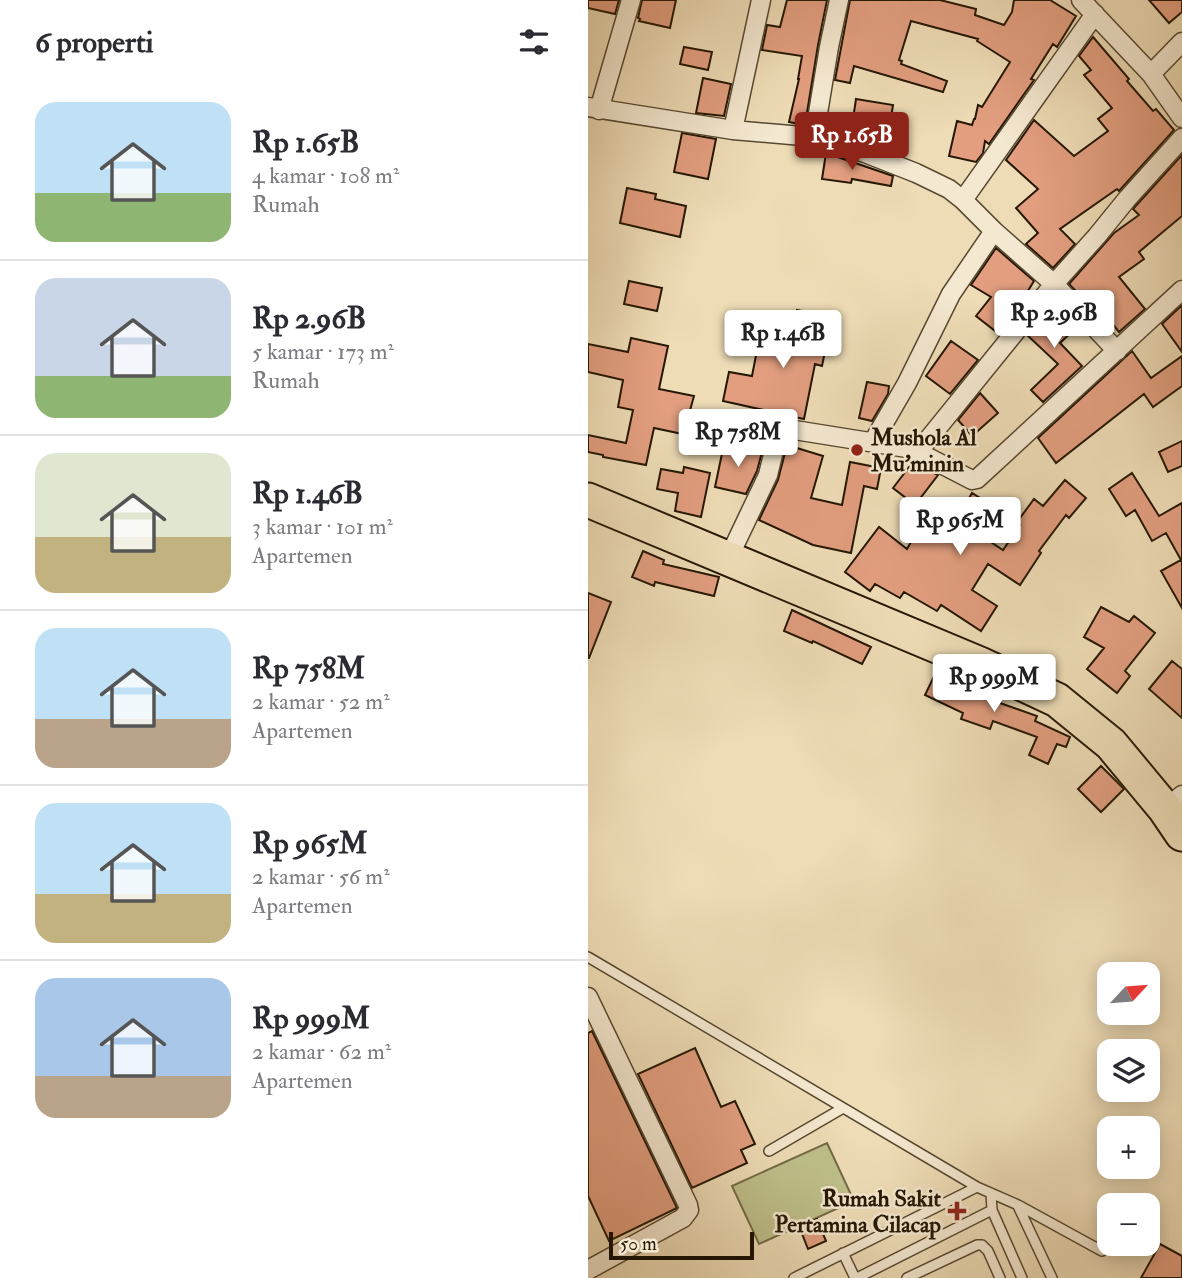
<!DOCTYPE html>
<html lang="id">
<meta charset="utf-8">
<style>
:root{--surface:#fff;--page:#f2f2f3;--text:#2b2b33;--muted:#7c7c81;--line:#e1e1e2;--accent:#8f2418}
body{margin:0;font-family:"IM FELL Double Pica",serif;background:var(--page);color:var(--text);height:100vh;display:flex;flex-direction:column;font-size:26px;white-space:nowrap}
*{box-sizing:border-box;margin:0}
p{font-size:23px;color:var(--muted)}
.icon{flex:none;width:38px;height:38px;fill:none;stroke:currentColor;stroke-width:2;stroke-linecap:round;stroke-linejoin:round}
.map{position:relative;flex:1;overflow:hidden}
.panel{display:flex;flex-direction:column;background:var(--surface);width:588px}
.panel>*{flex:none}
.needle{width:46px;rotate:64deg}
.fabs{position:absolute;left:509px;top:962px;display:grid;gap:14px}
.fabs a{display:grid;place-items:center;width:63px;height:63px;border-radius:14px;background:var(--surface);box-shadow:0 4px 18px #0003;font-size:35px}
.scale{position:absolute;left:21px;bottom:18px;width:145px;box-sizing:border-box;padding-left:7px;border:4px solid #251704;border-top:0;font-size:19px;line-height:24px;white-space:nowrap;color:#251704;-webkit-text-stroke:5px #f4e8d0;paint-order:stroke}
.price{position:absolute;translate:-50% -60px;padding:0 16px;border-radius:7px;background:#fff;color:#222;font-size:23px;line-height:46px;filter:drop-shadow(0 2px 4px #0008)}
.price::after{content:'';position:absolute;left:50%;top:42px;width:21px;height:16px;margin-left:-10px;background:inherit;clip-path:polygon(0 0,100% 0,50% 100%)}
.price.active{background:var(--accent);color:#fff}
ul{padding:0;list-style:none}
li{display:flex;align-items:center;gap:21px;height:175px;padding:0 35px}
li+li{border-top:2px solid var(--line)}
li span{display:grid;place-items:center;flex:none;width:196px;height:140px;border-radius:21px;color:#555}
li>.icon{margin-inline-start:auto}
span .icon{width:84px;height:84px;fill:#fffc;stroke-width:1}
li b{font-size:30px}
h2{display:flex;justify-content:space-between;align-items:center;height:84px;padding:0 35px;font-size:30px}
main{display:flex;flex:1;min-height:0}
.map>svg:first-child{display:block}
</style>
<main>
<section class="panel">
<h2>6 properti<svg class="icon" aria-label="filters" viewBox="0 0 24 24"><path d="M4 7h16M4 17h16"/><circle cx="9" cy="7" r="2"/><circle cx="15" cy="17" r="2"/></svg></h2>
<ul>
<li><span style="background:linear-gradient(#bfe0f5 65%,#8fb573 0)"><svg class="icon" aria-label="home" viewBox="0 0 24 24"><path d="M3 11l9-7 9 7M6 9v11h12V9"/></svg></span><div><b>Rp 1.65B</b><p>4 kamar · 108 m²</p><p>Rumah</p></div></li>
<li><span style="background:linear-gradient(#c9d6e8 70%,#8fb573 0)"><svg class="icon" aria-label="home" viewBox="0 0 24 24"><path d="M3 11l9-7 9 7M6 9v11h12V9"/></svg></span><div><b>Rp 2.96B</b><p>5 kamar · 173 m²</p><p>Rumah</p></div></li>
<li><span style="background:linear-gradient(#dfe7d0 60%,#c2b280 0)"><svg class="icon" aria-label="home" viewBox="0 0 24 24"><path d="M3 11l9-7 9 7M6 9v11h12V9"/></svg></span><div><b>Rp 1.46B</b><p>3 kamar · 101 m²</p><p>Apartemen</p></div></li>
<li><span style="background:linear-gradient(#bfe0f5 65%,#b9a48a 0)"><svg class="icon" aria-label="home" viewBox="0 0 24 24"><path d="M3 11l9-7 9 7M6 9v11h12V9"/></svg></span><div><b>Rp 758M</b><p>2 kamar · 52 m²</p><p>Apartemen</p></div></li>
<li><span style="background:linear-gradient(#bfe0f5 65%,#c2b280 0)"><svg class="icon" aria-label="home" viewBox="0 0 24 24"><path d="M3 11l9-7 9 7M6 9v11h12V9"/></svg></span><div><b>Rp 965M</b><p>2 kamar · 56 m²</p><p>Apartemen</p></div></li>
<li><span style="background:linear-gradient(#a9c7e8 70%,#b9a48a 0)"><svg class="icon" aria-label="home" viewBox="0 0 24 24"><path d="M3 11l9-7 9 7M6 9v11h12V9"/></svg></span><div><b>Rp 999M</b><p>2 kamar · 62 m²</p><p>Apartemen</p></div></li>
</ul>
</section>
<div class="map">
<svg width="594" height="1278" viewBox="0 0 594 1278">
<rect width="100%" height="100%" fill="#eedcb6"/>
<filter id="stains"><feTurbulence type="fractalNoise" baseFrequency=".00286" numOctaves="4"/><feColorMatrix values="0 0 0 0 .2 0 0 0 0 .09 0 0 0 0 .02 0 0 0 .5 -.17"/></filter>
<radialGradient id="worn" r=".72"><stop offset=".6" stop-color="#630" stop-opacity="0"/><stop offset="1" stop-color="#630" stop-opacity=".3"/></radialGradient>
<path fill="#bebf8a" stroke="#726b47" stroke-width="2" d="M 239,1143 L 266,1201 L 171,1244 L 144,1186 Z"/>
<path fill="#e29e7f" stroke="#251704" stroke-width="2" d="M 0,0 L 31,0 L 27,14 L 0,8 Z
M 54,0 L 88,0 L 82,28 L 51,21 L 52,19 L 50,18 Z
M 199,0 L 239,0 L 230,45 L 217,125 L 201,122 L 211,79 L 210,79 L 214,56 L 174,50 L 179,25 L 192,27 Z
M 262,0 L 352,0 L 388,9 L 387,15 L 416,25 L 424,12 L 426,0 L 462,0 L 488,16 L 469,47 L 465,44 L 443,79 L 446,80 L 401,144 L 397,141 L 395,153 L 388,162 L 361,156 L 369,121 L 384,125 L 386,119 L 387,119 L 390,105 L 394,107 L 422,62 L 389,41 L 390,39 L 323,21 L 311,60 L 314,61 L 313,64 L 359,81 L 355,92 L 266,66 L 262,83 L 247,80 Z
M 561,0 L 594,0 L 594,12 L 581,23 Z
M 505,37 L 541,79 L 539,81 L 565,111 L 568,109 L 586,130 L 531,191 L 529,189 L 472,229 L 487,244 L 465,268 L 438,244 L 450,233 L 428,208 L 450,189 L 418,160 L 446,120 L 486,156 L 520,131 L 510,119 L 524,108 L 496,75 L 503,70 L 491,56 Z
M 96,47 L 124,52 L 120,70 L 92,64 Z
M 115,78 L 143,84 L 136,116 L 108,113 Z
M 268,99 L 305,105 L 301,132 L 264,126 Z
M 94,133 L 128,139 L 120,179 L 86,172 Z
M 238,153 L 305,176 L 303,186 L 264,179 L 263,183 L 234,179 Z
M 594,155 L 594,216 L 551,252 L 556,259 L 531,277 L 557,309 L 531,332 L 510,306 L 506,310 L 481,284 L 526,233 L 551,215 L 545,209 Z
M 39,188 L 68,194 L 67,199 L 98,206 L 92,237 L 32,223 Z
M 408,248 L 446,281 L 421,322 L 411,334 L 388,316 L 403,297 L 383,285 Z
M 41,281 L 74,288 L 69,311 L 36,304 Z
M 466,302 L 490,326 L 472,343 L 494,366 L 455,402 L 443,390 L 470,364 L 439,335 Z
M 594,305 L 594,352 L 574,324 Z
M 209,310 L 244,317 L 234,366 L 227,364 L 216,419 L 135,401 L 141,372 L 164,376 L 171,340 L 202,346 Z
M 43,338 L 80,346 L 71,389 L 106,396 L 101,414 L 108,416 L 104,436 L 66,428 L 58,465 L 15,457 L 15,455 L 0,452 L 0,435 L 38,443 L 45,410 L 30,407 L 35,380 L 0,372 L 0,344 L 40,352 Z
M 363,341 L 390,360 L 362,394 L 338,376 Z
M 544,351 L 563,378 L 594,356 L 594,386 L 565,407 L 556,394 L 468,463 L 450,438 Z
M 279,382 L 301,386 L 300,394 L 284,421 L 271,418 Z
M 392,393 L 410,413 L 384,436 L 370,420 Z
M 594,441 L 594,466 L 580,472 L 571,452 Z
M 136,444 L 174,452 L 169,471 L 158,494 L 127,487 Z
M 199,445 L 235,456 L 223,498 L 254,505 L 262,462 L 293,468 L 289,489 L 276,486 L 263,553 L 225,545 L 171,520 L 190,480 Z
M 325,462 L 350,475 L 327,505 L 305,488 Z
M 96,467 L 122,473 L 113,517 L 87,511 L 90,493 L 69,489 L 73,469 L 95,473 Z
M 544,473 L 571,516 L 594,503 L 594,608 L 573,571 L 593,560 L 578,533 L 564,541 L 547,510 L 538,516 L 521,489 Z
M 477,480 L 498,498 L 481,518 L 478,515 L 451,551 L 453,553 L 432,585 L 400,564 L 384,590 L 409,606 L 393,631 L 353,605 L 349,611 L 316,592 L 312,598 L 287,584 L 282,591 L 257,572 L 291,527 L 319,549 L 336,519 L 359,532 L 361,528 L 363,530 L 384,493 L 397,501 L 382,528 L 415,550 L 432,525 L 429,522 L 446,499 L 455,506 Z
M 55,551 L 76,560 L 75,564 L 131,577 L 126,596 L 67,582 L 66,586 L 44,577 Z
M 0,593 L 23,602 L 1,658 L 0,658 Z
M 513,607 L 541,622 L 546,616 L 567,633 L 537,671 L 542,676 L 529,693 L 499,669 L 516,648 L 496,637 Z
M 204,610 L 283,647 L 274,664 L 225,641 L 224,643 L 196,631 Z
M 584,661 L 594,669 L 594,718 L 561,689 Z
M 349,670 L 390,690 L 413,698 L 412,703 L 449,716 L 447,721 L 482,737 L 478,747 L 469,744 L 460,764 L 441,755 L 449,737 L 405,721 L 402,729 L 373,719 L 375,713 L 337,695 Z
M 513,766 L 536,789 L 513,812 L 490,789 Z
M 4,1031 L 89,1208 L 21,1241 L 0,1196 L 0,1033 Z
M 107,1048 L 133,1107 L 147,1101 L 167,1144 L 153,1150 L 159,1163 L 104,1188 L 50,1074 Z
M 229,1219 L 238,1241 L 220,1249 L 211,1226 Z
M 572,1244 L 594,1256 L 594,1278 L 553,1278 Z"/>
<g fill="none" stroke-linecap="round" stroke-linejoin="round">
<defs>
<path id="lane" d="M 0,957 L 389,1187 L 430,1205 L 514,1251
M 181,1151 L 255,1108
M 403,1193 L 404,1210 L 434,1278
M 430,1206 L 464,1278
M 255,1253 L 267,1278
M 206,1278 L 389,1187
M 269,1278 L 404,1210
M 319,1278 L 389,1245 L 394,1245 L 400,1251 L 412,1278"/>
<path id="street" d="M 493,0 L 563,74 L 594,118
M 563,74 L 594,42
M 0,107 L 145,130 L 226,137 L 277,153 L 328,173 L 361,189 L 375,200 L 406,231 L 466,284 L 529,351
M 11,110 L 43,0
M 145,130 L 173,0
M 226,137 L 241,47 L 251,0
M 375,200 L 507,14
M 285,442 L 319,383 L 363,294 L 406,231
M 330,452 L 384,480 L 389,479 L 594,290
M 140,559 L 180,475 L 191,430 L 194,428 L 319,448 L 330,452 L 466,284 L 509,236 L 539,199 L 594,138
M 577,809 L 594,795
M 0,997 L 100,1205 L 101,1210 L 95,1218 L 0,1270"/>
<path id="highway" d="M 0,500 L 392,664 L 469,700 L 523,744 L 577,809 L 594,834"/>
</defs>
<use href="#lane" stroke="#574830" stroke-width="12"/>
<use href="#street" stroke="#574830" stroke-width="21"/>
<use href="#highway" stroke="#251704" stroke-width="37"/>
<use href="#lane" stroke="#f4e8d0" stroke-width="9"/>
<use href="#street" stroke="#f4e8d0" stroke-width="18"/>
<use href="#highway" stroke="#eedcb6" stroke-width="33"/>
</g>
<g fill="#8f2418" stroke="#f4e8d0" stroke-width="2.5">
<circle cx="269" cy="450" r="7"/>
<path d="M365.5 1200.5h7v7h7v7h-7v7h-7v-7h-7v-7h7z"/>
</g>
<g text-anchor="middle" stroke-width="5" stroke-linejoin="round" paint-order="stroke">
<g font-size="23" font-weight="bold" fill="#251704" stroke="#f4e8d0" text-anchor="start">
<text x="283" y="445">Mushola Al<tspan x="283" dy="26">Mu'minin</tspan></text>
<text x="353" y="1206" text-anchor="end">Rumah Sakit<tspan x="353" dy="26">Pertamina Cilacap</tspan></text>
</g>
</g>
<rect width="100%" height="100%" filter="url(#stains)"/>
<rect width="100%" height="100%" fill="url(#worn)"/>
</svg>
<div class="fabs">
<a><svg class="needle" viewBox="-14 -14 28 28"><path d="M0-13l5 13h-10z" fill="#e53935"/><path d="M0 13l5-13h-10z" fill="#7c7c81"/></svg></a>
<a><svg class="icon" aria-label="layers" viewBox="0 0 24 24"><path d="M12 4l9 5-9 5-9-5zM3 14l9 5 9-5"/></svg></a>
<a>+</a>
<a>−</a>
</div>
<div class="scale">50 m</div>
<b class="price active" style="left:264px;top:172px">Rp 1.65B</b>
<b class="price" style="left:466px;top:350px">Rp 2.96B</b>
<b class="price" style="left:195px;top:370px">Rp 1.46B</b>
<b class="price" style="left:150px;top:469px">Rp 758M</b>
<b class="price" style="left:372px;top:557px">Rp 965M</b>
<b class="price" style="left:406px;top:714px">Rp 999M</b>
</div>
</main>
